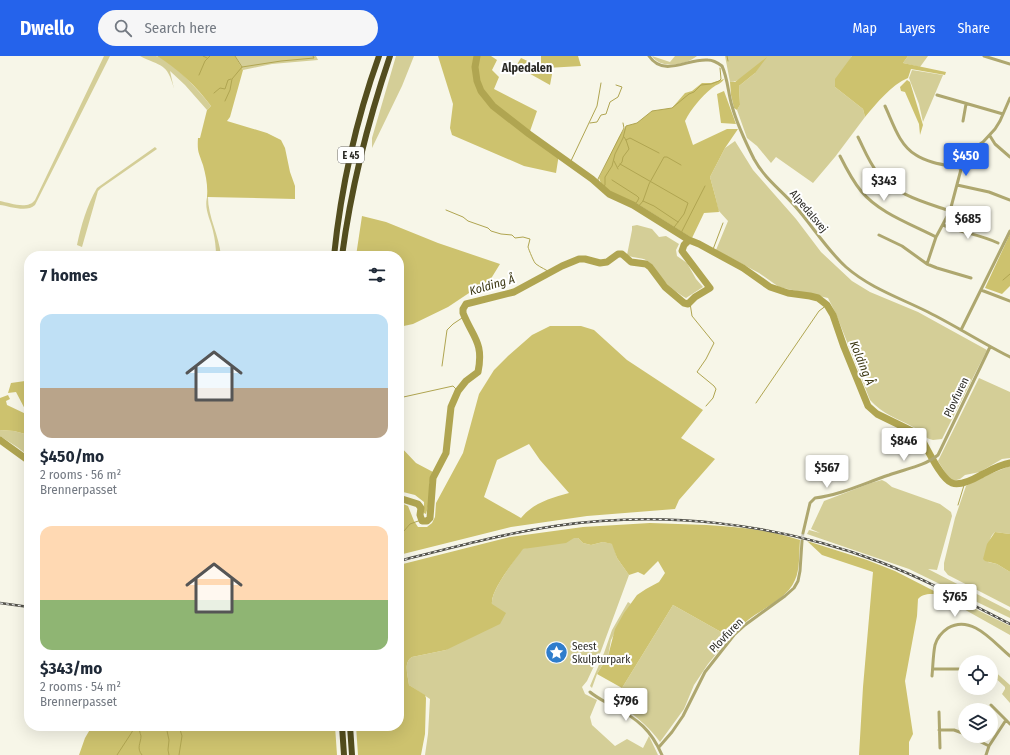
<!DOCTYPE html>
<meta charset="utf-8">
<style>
:root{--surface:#fff;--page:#f6f6f7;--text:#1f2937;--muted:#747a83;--accent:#2563eb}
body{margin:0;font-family:"Fira Sans Condensed",sans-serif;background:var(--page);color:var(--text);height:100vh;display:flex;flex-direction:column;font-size:15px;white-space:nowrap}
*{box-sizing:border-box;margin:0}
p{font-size:13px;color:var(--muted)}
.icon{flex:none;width:22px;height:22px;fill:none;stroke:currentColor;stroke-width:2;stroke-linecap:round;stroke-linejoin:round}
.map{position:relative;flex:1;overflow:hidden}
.side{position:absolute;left:24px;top:195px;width:380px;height:480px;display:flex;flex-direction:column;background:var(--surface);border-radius:16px;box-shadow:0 4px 16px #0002}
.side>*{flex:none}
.fabs{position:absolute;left:958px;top:599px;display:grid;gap:8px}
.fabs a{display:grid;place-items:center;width:40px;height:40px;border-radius:50%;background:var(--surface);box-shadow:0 4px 16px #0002;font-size:20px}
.price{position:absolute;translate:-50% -34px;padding:0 9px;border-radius:4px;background:#fff;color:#222;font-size:13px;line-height:26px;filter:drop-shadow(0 1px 2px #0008)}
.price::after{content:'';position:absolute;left:50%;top:24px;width:12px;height:9px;margin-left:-6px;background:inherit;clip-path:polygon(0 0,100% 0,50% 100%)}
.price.selected{background:var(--accent);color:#fff}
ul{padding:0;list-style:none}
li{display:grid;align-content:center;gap:8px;height:212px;padding:0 16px}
li span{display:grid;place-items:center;height:124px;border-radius:12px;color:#555}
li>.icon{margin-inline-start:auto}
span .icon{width:72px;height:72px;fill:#fffc;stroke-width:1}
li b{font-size:17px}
h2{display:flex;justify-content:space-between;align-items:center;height:48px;padding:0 16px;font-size:17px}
header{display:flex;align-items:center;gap:24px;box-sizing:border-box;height:56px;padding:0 20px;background:var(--accent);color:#fff}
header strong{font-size:19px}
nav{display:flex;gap:22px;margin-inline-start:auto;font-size:14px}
.search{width:280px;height:36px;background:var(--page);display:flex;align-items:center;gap:10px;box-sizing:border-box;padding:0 14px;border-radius:22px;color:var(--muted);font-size:15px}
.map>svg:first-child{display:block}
</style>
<header>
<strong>Dwello</strong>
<div class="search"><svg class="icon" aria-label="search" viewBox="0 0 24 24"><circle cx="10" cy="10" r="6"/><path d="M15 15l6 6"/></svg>Search here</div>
<nav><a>Map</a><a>Layers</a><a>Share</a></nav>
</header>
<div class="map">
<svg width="1010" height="699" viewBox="0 0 1010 699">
<rect width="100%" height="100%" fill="#f7f6e8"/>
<path fill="#d4ce97" d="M 104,0 L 110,0 L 35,149 C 27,157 9,150 0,149 L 0,145 C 10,147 28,154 35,144 Z
M 140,0 C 145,0 151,0 156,0 C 171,3 202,38 211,50 L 207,54 L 185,29 L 170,15 L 174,33 C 167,6 161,11 140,0 Z
M 235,0 L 316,0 L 318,4 L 272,8 L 243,14 Z
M 396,0 L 414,0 L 402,30 L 372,92 L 372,82 Z
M 652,0 L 670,6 L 675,0 L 697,0 C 686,9 661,14 652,0 Z
M 725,0 L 852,0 L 835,31 L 863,53 L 865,61 L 835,101 L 813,127 L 776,101 L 771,107 L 757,90 L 747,82 L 737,54 L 740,49 L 739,30 L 755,17 C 744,18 740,26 730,26 Z
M 908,0 L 928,0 L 920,11 L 903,7 Z
M 912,14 L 943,19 L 923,66 L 919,48 L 909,22 Z
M 735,85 L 753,114 L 796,163 L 821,196 L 852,225 L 870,236 L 918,256 L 987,294 L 942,383 C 939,383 936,384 933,384 C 925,383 921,376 915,372 C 899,363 882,358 870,344 L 836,258 L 828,242 L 779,231 L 759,217 L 716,194 L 728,165 L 718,154 L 716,143 L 710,121 L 725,92 Z
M 155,91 L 157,93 L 101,132 L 98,135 L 82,191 L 77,189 C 81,170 87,149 97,132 Z
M 208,138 C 207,160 219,178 221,200 L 216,200 C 216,192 215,183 213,175 C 210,162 203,152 208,138 Z
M 637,169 L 652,173 L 659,181 L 666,180 L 679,188 L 676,194 L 677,200 L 687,207 L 696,223 L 703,231 L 686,242 C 678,238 665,227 660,220 C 656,216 654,210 650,207 C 643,200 634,203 627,199 L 632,174 L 632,170 Z
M 979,322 L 1010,336 L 1010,402 L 1002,403 L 980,416 L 965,419 L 960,423 L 953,425 L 948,421 L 938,405 Z
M 0,374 L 14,375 L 29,379 L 29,400 L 17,391 L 0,380 Z
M 1010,410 L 1010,478 L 995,476 C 987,483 988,496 988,506 L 997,508 L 1010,516 L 1010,551 L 948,519 L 944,514 L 944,507 L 955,462 L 966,430 L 980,422 Z
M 882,424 L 886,426 L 892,431 L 940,448 L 951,456 L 952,460 L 937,514 L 928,513 L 1010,555 L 1010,562 L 909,513 L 807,478 L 809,474 L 820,477 L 811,473 L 824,445 L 871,427 Z
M 573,482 L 578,482 L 583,487 L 591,489 L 603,486 L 613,488 L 617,502 L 629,519 L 601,595 L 587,625 L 582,631 L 585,638 L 597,644 L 590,661 L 592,669 L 615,690 L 627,683 L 643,692 L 649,680 L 658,699 L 425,699 L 428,678 L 430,643 L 409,629 C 408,620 403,606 412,601 L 446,594 L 492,548 C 490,535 515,504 522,493 Z
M 934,535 L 943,537 L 1010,570 L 1010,579 L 944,542 L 934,538 Z
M 628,546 L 631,548 L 625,557 L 611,584 L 608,600 L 597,618 L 592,632 L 590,630 L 604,597 L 612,574 Z
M 673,549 L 730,581 L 708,608 L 694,629 L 684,653 L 660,686 C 650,672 638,662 624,652 L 628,645 L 629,636 L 622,632 Z
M 991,612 L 1010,629 L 1010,647 L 1002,638 L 1005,633 L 1005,631 L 991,618 Z"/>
<path fill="#cdc26e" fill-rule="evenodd" d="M 157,0 L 235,0 L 243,14 L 230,61 L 227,65 L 267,77 L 281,84 L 285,92 L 290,116 L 295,130 L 295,143 L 207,141 C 208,130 206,120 203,109 C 199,97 197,96 198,82 L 200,82 L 207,54 L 211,50 C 196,30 178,13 157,0 Z
M 438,0 L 491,0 L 497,4 L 492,14 L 499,21 L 494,33 L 537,55 L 529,78 L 559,98 L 556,117 L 524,110 L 452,79 L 450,72 L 453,48 Z
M 541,0 L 578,0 L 581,10 L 547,12 L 541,9 Z
M 852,0 L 908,0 L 903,7 L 946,16 L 945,19 L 911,13 L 908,22 C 891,29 877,47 865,61 L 863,53 L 835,31 L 835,23 Z
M 767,1 L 755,17 L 739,30 L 740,49 L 737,54 L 734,52 L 731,39 L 730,26 L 735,26 Z
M 521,2 L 545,13 L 553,13 L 550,29 L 516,10 Z
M 724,23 C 721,28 717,28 712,32 C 701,41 691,53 685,65 L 693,89 L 727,73 L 738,73 L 725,92 L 710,121 L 716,143 L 719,156 L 704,157 L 692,182 L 636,147 L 629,145 L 604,133 L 602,130 L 599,122 L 619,81 L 626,70 L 637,67 L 652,55 L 672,52 L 685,37 L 692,35 L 702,27 L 711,27 Z
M 907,24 L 910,26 L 923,69 L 920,79 L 919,68 L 905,36 L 901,35 L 900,31 Z
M 724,35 L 736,68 L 721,67 L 717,38 Z
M 362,160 L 386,166 L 438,187 L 500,208 L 484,234 L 469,237 L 448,251 L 413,268 L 399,271 L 399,200 L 356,200 Z
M 1010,178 L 1010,230 L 1002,238 L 985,232 Z
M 550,270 L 581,270 L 594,274 L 627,304 L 703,354 L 681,382 L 715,403 L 679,444 L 675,453 L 587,460 L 511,471 L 399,499 L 399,446 L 408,450 L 414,465 L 418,471 L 427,471 L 432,467 L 435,461 L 436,447 L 463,397 L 479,338 L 494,314 L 508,300 L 532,279 ZM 529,388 L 540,404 L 569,437 C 551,442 533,447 521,462 L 484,441 L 497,404 Z
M 29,322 L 29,379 L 14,375 L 0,374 L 0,342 L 8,339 L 10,343 L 6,345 L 7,349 L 26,358 L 27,357 L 16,336 L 8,337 L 11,327 L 25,325 Z
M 399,389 L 416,407 L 433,416 L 429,428 L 429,447 L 426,458 L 424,457 L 424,446 L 415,439 L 399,435 Z
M 650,467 C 699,469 752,468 800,484 C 799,497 800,513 795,524 C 787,543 763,552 748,564 C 742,570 736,575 730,581 L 673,549 L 622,632 L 597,618 L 608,600 L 615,573 L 624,557 L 637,539 L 646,533 L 659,526 L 665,517 L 658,505 L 644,519 L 638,516 L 629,519 L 617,502 L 612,488 L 603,486 L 591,489 L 583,487 L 578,482 L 574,482 L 566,487 L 523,493 C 515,504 490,535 492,548 L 506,557 L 500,568 L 446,594 L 412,601 C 403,606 408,620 409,629 L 425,639 L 426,642 L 425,678 L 421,699 L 358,699 L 356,670 L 399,670 L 399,509 L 510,481 L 583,471 Z
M 995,476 L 1010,478 L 1010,516 L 997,508 L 985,505 L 983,503 L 987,488 Z
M 807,485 L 867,504 L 895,515 L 934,535 L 934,538 C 927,538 923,538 918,543 L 917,560 L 905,625 L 913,678 L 909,686 L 909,699 L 859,699 L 863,631 L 873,516 L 822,499 Z
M 92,670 L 335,670 L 337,699 L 79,699 L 85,682 Z"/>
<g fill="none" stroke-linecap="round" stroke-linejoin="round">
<path stroke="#b0a551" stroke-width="1" d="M 203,0 L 207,2
M 235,0 L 242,11
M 727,0 L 728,5
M 199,19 L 205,5 L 210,0
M 214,37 L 220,32 L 225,33 L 228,24 L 231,23
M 225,45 L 230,34 L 232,23 L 242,11 L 281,5 L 314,2 L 313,0
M 590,67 L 597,66 L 601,59 L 606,58 L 610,46 L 618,41 L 622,31 L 616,29
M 626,84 L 630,82 L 659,97
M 614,105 L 618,113
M 570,107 L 597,50 L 601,27
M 620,108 L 688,147 L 684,158 L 672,174
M 618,111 L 622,106 L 623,101 L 629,93 L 626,84 L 624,81
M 612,124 L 637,140 L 639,142 L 637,146 L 633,149
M 598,128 L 598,123 L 624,72 L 623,67
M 602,133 L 605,129 L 605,121 L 612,110 L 615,98 L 623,82 L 626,70 L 637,67 L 652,55 L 672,52 L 689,38 L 694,36 L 701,29 L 711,28 L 719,25 L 721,23 L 720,12
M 643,145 L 654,150 L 678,166
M 637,152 L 643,145 L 649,128 L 664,101 L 667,101 L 681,109
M 446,154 L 463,161 L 468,165 L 488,172 L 491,175 L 501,178 L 512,179 L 515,182 L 523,181 L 530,183 L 528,191 C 529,194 534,207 536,208 C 541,212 546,213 550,217
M 680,179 L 705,130
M 712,196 L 723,167
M 1003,224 L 1010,218
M 690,247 L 692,260 L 714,287 L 706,303 L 697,316 L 714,330 L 716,333 L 713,342 L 706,350
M 442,310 L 447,274 L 453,268 L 465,260
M 399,342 L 453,330 L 458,335
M 756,347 L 819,255 L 827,249
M 958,449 L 965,426
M 399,478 L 404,475 L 410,468 L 421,464
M 139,670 C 139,673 140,677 141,680 C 141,687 136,692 142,699
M 166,670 L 169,684 L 168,694 L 169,699
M 117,699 L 132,676 L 134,670
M 179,699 L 182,680 L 179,670"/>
<path stroke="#b0a551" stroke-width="7" d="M 477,0 L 475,11 L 477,25 L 481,35 L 493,50 L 529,78 L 592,123 L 609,138 L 633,149 L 689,184 L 699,188 L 743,212 L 770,231 L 788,237 L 810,240 L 818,242 L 827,249 L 833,259 L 844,291 L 868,350 L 877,358 L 916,377 L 921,382 C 927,392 941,423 952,427 C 960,430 974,423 981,419 C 991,414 999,409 1010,407
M 0,384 L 29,405
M 399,442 L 418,448 L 421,452 L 420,459 L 422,465 L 427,465 L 430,462 L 433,422 L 446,397 L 451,351 L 458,335 L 466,325 L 478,316 C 484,286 473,282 463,257 L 463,253 L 466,248 L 514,236 L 562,210 L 579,203 L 585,203 L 600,207 L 607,206 L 618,198 L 622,198 L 631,206 L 646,208 L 650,211 L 665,231 L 684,247 L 688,248 L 695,241 L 710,232 L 682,195 L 684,189 L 689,184"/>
<path stroke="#cecdc1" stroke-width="3" stroke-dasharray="3 1.5" stroke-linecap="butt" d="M 802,485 L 803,477"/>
<path stroke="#aea76f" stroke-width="3" d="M 649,0 C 664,22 688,2 708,4 C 713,4 718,7 722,10 C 728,23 728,37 732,50 C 737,68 746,87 754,103 C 765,123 780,133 794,149 C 812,169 826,193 846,211 C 870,232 900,242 928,256 C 956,270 982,287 1010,301
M 984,0 L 1010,8
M 937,39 L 1003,58
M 885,50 C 893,67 899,89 916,99 C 928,107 946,109 960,112
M 963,65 L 966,48
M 990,80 L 995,88 L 1010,101
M 858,81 C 864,93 869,106 877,116 C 895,139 924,146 950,155
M 840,100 C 846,112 852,124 861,135 C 879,157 911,168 936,181
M 957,129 L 989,136 L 1010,144
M 943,169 C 962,177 979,178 998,187
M 879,179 L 902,190 L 927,208 L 937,212 L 971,222
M 927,208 L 936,181 L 950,155 L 964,102 L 970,95 L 983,86 L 995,73 L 1000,65 L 1010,42
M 981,234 L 1010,245
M 961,274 L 1010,175
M 803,477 L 810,447 L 815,442 C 840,439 865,427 889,419 C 905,413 925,410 938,399 L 990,291
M 933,613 L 963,613
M 932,620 C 933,610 933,599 935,589 C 937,582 942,576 948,572 C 972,558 993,586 1010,600
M 590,636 C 597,642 606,646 614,651 C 638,663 651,674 662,699
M 991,649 L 1010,668
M 939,656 L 940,692
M 939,674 L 954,674 L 965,678
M 969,680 L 989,690
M 659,691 L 672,676 L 683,660 L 705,616 L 734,579 L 745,569 L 785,540 L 794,532 L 798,525 L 800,515 L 802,485
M 986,699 L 989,690 L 1006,664"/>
<path stroke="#534d1e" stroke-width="6" d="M 334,200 C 341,132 356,64 379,0
M 342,200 C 351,132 368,65 390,0
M 342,670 L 344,699
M 350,670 L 352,699"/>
<defs>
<path id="rail" d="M 399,505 C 450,492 502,478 555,470 C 663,454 778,467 880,506 C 925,523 967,546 1010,568
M 0,547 L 29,551"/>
</defs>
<use href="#rail" stroke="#53524b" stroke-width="2.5"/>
<use href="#rail" stroke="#fff" stroke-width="1" stroke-dasharray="3" stroke-linecap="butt"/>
</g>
<defs>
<symbol id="sight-disc" viewBox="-11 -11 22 22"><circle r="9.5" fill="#2f7dcc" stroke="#fff"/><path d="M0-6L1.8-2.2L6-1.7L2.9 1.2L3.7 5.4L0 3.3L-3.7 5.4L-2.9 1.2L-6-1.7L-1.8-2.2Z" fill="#fff"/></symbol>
</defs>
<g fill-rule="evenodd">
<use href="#sight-disc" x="544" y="584" width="25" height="25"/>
</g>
<g text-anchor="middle" stroke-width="4" stroke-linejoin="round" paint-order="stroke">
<rect fill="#fff" stroke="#6a6966" stroke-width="1" x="338" y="91" width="26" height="16" rx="3"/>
<g font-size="10" font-weight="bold" fill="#2a2924">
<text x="351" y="103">E 45</text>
</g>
<g font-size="11" fill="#2a2924" stroke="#fff">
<text transform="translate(809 155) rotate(50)" y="4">Alpedalsvej</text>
<text transform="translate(956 341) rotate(-64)" y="4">Plovfuren</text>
<text transform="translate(726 579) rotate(-46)" y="4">Plovfuren</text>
</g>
<g font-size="11" fill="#2a2924" stroke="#fff" text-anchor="start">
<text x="572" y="594">Seest<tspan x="572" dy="13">Skulpturpark</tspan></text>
</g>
<g font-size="12" font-weight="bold" fill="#2a2924" stroke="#fff">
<text x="527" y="16">Alpedalen</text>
</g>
<g font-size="12" font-style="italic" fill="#3c3813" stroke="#fff">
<text transform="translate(492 229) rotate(-16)" y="4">Kolding Å</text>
<text transform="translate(862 307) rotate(68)" y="4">Kolding Å</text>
</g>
</g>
</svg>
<div class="fabs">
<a><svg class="icon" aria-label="locate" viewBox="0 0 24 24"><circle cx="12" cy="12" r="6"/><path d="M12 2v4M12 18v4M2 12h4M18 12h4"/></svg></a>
<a><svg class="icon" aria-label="layers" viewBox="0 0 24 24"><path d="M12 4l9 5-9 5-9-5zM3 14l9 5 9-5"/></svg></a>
</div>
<b class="price selected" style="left:966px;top:121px">$450</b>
<b class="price" style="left:884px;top:146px">$343</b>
<b class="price" style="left:968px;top:184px">$685</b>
<b class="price" style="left:904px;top:406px">$846</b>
<b class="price" style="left:827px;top:433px">$567</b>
<b class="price" style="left:955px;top:562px">$765</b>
<b class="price" style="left:626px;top:666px">$796</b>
<section class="side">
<h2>7 homes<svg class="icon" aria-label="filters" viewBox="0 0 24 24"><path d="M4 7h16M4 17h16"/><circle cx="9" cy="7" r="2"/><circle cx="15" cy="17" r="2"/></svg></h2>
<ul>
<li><span style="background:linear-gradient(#bfe0f5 60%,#b9a48a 0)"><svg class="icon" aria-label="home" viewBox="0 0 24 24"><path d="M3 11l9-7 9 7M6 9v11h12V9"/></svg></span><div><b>$450/mo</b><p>2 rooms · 56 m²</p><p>Brennerpasset</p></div></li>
<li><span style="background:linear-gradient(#ffd9b3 60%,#8fb573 0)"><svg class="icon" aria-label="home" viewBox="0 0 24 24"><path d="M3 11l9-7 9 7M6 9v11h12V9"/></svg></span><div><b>$343/mo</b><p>2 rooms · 54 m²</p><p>Brennerpasset</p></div></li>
</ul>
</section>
</div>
